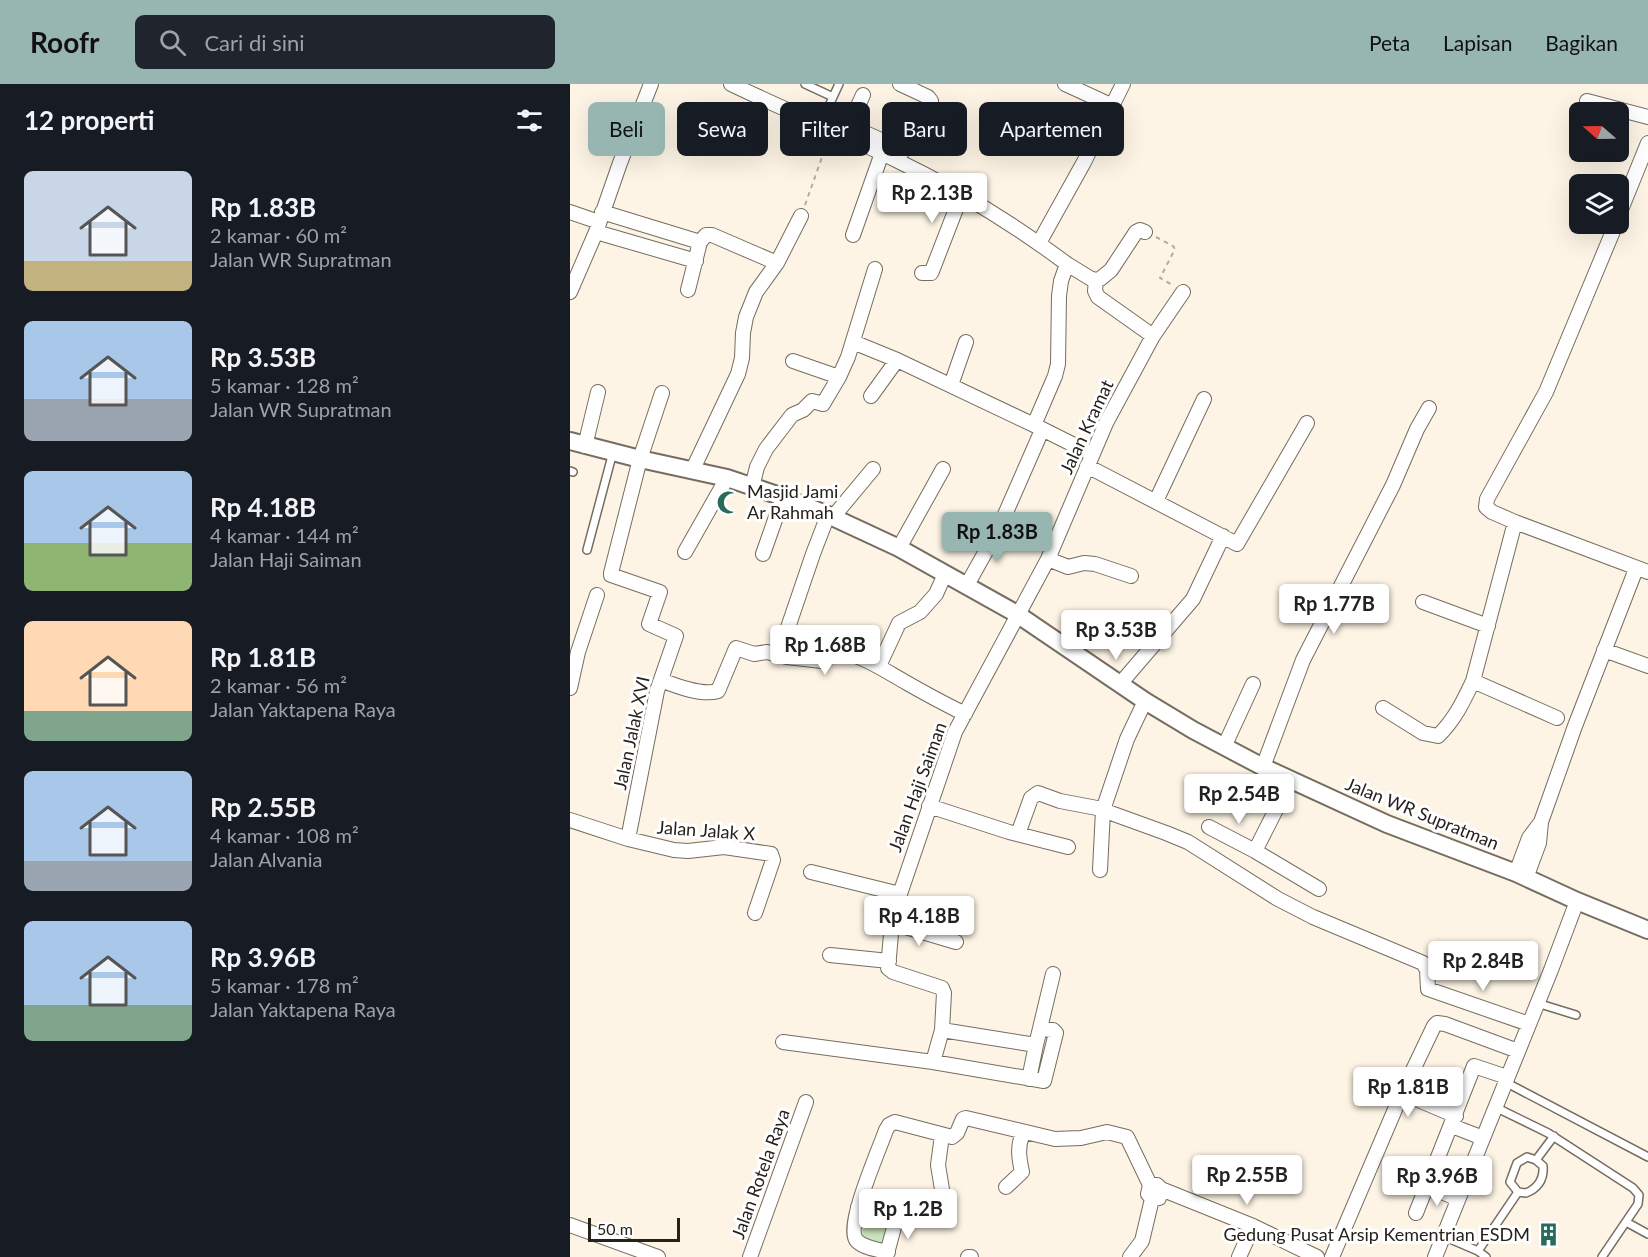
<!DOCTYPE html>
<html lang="id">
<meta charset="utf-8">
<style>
:root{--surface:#171b24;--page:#20242c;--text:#f1f3f6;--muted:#9ea1a6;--accent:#97b6b1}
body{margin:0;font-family:Lato,sans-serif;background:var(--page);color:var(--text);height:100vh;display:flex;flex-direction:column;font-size:22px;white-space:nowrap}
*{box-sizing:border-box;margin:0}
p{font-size:20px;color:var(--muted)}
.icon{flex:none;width:33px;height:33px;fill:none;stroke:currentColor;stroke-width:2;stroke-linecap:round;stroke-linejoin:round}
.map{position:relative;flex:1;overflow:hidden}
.sheet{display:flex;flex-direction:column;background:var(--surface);width:570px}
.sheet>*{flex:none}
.banner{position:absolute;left:18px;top:18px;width:570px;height:54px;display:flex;gap:12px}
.needle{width:39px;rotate:290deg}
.tools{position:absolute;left:999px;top:18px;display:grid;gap:12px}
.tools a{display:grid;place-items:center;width:60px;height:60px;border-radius:9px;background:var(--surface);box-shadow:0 6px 24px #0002;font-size:30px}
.scale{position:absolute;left:18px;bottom:15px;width:92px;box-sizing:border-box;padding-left:6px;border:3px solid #25221c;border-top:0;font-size:16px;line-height:21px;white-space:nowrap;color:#25221c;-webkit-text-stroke:4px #fff;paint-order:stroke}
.price{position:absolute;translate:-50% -51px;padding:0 14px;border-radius:6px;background:#fff;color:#222;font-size:20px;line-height:39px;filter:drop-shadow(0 2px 3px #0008)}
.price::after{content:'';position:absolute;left:50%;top:36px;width:18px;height:14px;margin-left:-9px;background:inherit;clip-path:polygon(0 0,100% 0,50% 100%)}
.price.active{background:var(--accent);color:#111}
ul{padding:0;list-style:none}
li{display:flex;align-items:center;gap:18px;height:150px;padding:0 24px}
li span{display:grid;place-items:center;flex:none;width:168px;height:120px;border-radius:9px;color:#555}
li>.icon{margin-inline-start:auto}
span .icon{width:72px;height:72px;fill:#fffc;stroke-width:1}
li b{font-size:26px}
h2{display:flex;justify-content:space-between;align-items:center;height:72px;padding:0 24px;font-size:26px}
.pill{padding:0 21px;border-radius:9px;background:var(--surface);box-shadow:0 6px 24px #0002;font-size:21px;line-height:54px}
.pill.active{background:var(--accent);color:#111}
header{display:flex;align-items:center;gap:36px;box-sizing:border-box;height:84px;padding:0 30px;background:var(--accent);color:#111}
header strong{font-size:28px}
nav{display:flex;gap:33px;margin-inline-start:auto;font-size:21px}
.search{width:420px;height:54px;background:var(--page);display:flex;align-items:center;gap:15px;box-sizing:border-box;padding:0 21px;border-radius:9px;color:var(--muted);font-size:22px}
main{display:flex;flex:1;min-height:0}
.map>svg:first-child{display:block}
</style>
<header>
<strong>Roofr</strong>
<div class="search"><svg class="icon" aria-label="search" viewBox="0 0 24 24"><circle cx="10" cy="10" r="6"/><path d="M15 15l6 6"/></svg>Cari di sini</div>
<nav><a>Peta</a><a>Lapisan</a><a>Bagikan</a></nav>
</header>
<main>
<section class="sheet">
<h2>12 properti<svg class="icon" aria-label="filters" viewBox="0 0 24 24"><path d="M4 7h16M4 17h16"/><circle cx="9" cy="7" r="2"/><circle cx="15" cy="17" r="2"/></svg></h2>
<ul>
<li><span style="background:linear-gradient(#c9d6e8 75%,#c2b280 0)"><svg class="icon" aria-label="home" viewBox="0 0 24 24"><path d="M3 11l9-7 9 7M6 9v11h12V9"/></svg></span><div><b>Rp 1.83B</b><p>2 kamar · 60 m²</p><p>Jalan WR Supratman</p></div></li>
<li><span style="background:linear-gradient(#a9c7e8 65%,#9aa5b1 0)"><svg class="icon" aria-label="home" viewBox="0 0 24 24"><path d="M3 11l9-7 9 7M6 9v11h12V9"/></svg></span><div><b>Rp 3.53B</b><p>5 kamar · 128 m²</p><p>Jalan WR Supratman</p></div></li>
<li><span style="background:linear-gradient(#a9c7e8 60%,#8fb573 0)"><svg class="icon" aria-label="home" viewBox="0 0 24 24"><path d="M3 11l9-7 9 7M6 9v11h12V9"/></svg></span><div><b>Rp 4.18B</b><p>4 kamar · 144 m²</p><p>Jalan Haji Saiman</p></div></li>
<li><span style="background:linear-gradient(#ffd9b3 75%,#7fa58c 0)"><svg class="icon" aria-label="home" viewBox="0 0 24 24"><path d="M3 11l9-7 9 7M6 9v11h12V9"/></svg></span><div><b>Rp 1.81B</b><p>2 kamar · 56 m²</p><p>Jalan Yaktapena Raya</p></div></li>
<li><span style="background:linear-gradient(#a9c7e8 75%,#9aa5b1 0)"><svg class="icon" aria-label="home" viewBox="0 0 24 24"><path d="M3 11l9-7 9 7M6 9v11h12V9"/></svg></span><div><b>Rp 2.55B</b><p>4 kamar · 108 m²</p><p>Jalan Alvania</p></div></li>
<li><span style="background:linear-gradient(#a9c7e8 70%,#7fa58c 0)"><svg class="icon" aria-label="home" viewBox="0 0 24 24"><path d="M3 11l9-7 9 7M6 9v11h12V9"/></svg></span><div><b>Rp 3.96B</b><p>5 kamar · 178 m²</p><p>Jalan Yaktapena Raya</p></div></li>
</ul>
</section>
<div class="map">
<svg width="1078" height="1173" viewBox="0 0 1078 1173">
<rect width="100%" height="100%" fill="#fdf4e5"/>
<path fill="#cbe4bb" d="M 291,1115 L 327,1140 L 318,1168 L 284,1152 Z"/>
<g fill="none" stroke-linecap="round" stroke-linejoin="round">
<defs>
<path id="service" d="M 235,0 L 263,13 L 269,0
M 250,41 L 263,13
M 172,67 L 192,15
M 0,387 L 3,388
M 17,466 L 43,368
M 967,919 L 1006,931
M 935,998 L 1078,1073
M 925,1023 L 978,1049 L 1063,1104 L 1069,1111 L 1068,1120 L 1032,1173
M 957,1073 L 966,1076 L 973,1082 C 974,1095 968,1104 956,1109 L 948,1108 L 940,1098 L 947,1079 Z
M 966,1076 L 984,1052
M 1056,1138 L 1078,1150
M 873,1152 L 908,1167 L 916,1173
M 908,1167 L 948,1108"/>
<path id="minor" d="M 161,0 C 215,26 271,49 324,75 C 384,104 444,140 497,180 L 491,197 L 489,212 L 488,280 L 485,292 L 464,341 L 522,370
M 495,0 L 543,22
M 293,11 L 282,35 L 282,43 L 333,66
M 1017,17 L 1078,33
M 327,76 L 361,22 L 361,17 L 358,13 L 330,0
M 0,128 L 29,138
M 32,128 L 130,158
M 1048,133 L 1078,59
M 26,148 L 126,177
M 283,151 L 312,69
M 469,159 L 514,78 L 553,0
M 497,180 L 523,196 L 530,195 L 541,186 L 566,148 L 570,146 L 575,148
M 352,189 L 361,189 L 362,187 L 391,112
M 526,196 L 525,207 L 528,213 L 583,252
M 118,206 L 130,158 L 136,151 L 142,151 L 207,179
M 0,208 L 26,148 L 50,79 L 81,0
M 283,258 L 327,276
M 223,277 L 269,293
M 381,301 L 396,258
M 301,312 L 327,276 L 464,341
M 15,362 L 28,308
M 517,382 L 667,460 L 737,339
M 122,387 L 168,290 L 172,274 L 173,249 L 176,233 L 186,208 L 207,179 L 231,132
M 182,403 L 187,383 L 196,365 L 222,331 L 233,326 L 242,317 L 253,320 L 269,293 L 278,273 L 305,185
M 586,417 L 634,315
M 263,433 L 303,385
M 945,438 L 1078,488
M 329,464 L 373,385
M 115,468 L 157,394
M 193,470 L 213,413
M 478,475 L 498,483 L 514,479 L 525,480 L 561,492
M 397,501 L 430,442 L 472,346
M 853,518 L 918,542
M 1034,566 L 1078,582
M 209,570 L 243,470 L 258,431
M 309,582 L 329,539 L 350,528 L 366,510 L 375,490
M 91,596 C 106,602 132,612 148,607 L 166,564 L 184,570 L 197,568 L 217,573 L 252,577 L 270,567 C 295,573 314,586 337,599 C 356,610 375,620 395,630
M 903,597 L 987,634
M 550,600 L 623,515 L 653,452
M 0,604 L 8,568 L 27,511
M 813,624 L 853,649 L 868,652 C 885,635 893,618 903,597 L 945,438 L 922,428 L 916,423 L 917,415 L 976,308 L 1046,140
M 654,663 L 683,600
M 693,683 L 733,576 L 823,401 L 847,345 L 859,324
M 359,722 L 439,748 L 498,763
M 0,736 L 58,755 L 104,766 L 118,767 L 154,763 L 201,770 L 203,776 L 185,829
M 639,743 L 685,767 L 749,805
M 448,750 L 461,714 L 468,709 L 490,717 L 527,724 L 596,749 L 618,758 L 708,815 L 743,833 L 853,879 L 857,886 L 858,905 L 959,940
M 58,755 L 87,607 L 106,552 L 79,540 L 90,508 L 41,491 L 41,489 L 70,375 L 92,309
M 685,767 L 721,696
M 530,786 L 533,726 L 557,655 L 575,617
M 241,788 L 330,810 L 385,648 L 478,475 L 536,339 L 583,252 L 613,208
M 946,789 L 959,754 L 971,738
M 956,794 L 969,759 L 971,738 L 1005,642 L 1066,485
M 330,810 L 322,839 L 318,884 L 323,888 L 372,904 L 374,909 L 372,946 L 363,978 L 474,997 L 486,949 L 483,946 L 470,945
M 322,839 L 386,858
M 260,871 L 319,877
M 372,946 L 466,961 L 483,890
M 213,958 L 363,978
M 459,995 L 466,961
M 832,1009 L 886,1032
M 882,1042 L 913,1054
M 372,1051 L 368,1081 L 376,1130
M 858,1102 L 888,1115
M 436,1103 L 452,1088 C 449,1074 447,1063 453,1049
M 591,1105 L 589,1114 L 582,1115 L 578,1110 L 580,1101 L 587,1101 L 591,1105 L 683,1142 L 747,1173
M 288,1123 L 326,1136 L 316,1173
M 846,1129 L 904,982 L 937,993
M 0,1141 L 88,1173
M 318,1168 C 309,1166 294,1164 287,1157 C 274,1144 310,1064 316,1046 L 319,1041 L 325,1038 L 382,1053 L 387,1049 L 393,1035 L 396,1034 L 485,1055 L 511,1054 L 537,1048 L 557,1053 L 580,1101
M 180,1173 L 236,1018
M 398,1173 L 401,1173
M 560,1173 L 572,1157 L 582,1115
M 669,1173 L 683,1142
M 762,1173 L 832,1009 L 864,942 L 867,939 L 875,940 L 948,967
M 865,1173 L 981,886 L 1007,817"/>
<path id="tertiary" d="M 0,357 L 70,375 L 157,394 L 213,413 L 258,431 L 329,464 L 447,530 L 575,617 L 623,646 L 693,683 L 817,740 L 946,789 L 1007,817 L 1078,846"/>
</defs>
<use href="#service" stroke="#756d60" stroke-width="10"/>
<use href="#minor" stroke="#756d60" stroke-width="16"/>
<use href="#tertiary" stroke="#756d60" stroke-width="20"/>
<path stroke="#b3aca0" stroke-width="2" stroke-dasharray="4.5 4.5" stroke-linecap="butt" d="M 235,121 L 257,59
M 586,153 L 603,162 L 605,165 L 590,194 L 604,202"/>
<use href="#service" stroke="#fff" stroke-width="7"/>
<use href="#minor" stroke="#fff" stroke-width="14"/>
<use href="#tertiary" stroke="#fff" stroke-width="16"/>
</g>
<defs>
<symbol id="mosque-bare" viewBox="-9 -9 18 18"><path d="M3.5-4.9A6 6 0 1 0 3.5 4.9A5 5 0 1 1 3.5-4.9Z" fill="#286b5d" stroke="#fff" stroke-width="2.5" paint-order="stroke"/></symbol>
<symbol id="building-bare" viewBox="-9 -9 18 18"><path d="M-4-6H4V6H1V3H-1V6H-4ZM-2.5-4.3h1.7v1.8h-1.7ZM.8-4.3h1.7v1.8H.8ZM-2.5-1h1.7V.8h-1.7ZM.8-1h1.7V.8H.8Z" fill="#286b5d" stroke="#fff" stroke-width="2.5" paint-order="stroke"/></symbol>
</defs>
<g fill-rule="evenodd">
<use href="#mosque-bare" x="142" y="402" width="33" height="33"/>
<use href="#building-bare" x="962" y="1134" width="33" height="33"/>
</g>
<g text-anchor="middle" stroke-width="6" stroke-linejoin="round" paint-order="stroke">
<g font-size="18" fill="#25221c" stroke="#fff">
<text transform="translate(517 343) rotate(-65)" y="6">Jalan Kramat</text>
<text transform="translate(62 649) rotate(-78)" y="6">Jalan Jalak XVI</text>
<text transform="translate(348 703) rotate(-70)" y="6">Jalan Haji Saiman</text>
<text transform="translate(852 730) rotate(22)" y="6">Jalan WR Supratman</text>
<text transform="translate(136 747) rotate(4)" y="6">Jalan Jalak X</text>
<text transform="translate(191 1090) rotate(-70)" y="6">Jalan Rotela Raya</text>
</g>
<g font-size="18" fill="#25221c" stroke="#fff" text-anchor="start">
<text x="177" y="414">Masjid Jami<tspan x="177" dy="21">Ar Rahmah</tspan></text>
<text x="960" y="1157" text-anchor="end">Gedung Pusat Arsip Kementrian ESDM</text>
</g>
</g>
</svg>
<div class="tools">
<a><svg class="needle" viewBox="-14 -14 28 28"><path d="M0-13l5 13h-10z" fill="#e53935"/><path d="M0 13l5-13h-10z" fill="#9ea1a6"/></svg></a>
<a><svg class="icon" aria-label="layers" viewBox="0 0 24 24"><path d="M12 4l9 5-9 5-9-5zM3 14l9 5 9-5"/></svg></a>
</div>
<div class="scale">50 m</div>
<b class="price" style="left:362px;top:140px">Rp 2.13B</b>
<b class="price active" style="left:427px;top:479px">Rp 1.83B</b>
<b class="price" style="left:764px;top:551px">Rp 1.77B</b>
<b class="price" style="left:546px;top:577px">Rp 3.53B</b>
<b class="price" style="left:255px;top:592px">Rp 1.68B</b>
<b class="price" style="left:669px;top:741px">Rp 2.54B</b>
<b class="price" style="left:349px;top:863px">Rp 4.18B</b>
<b class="price" style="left:913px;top:908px">Rp 2.84B</b>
<b class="price" style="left:838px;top:1034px">Rp 1.81B</b>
<b class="price" style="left:677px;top:1122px">Rp 2.55B</b>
<b class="price" style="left:867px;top:1123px">Rp 3.96B</b>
<b class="price" style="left:338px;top:1156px">Rp 1.2B</b>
<div class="banner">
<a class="pill active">Beli</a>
<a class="pill">Sewa</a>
<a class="pill">Filter</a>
<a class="pill">Baru</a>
<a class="pill">Apartemen</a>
</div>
</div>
</main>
